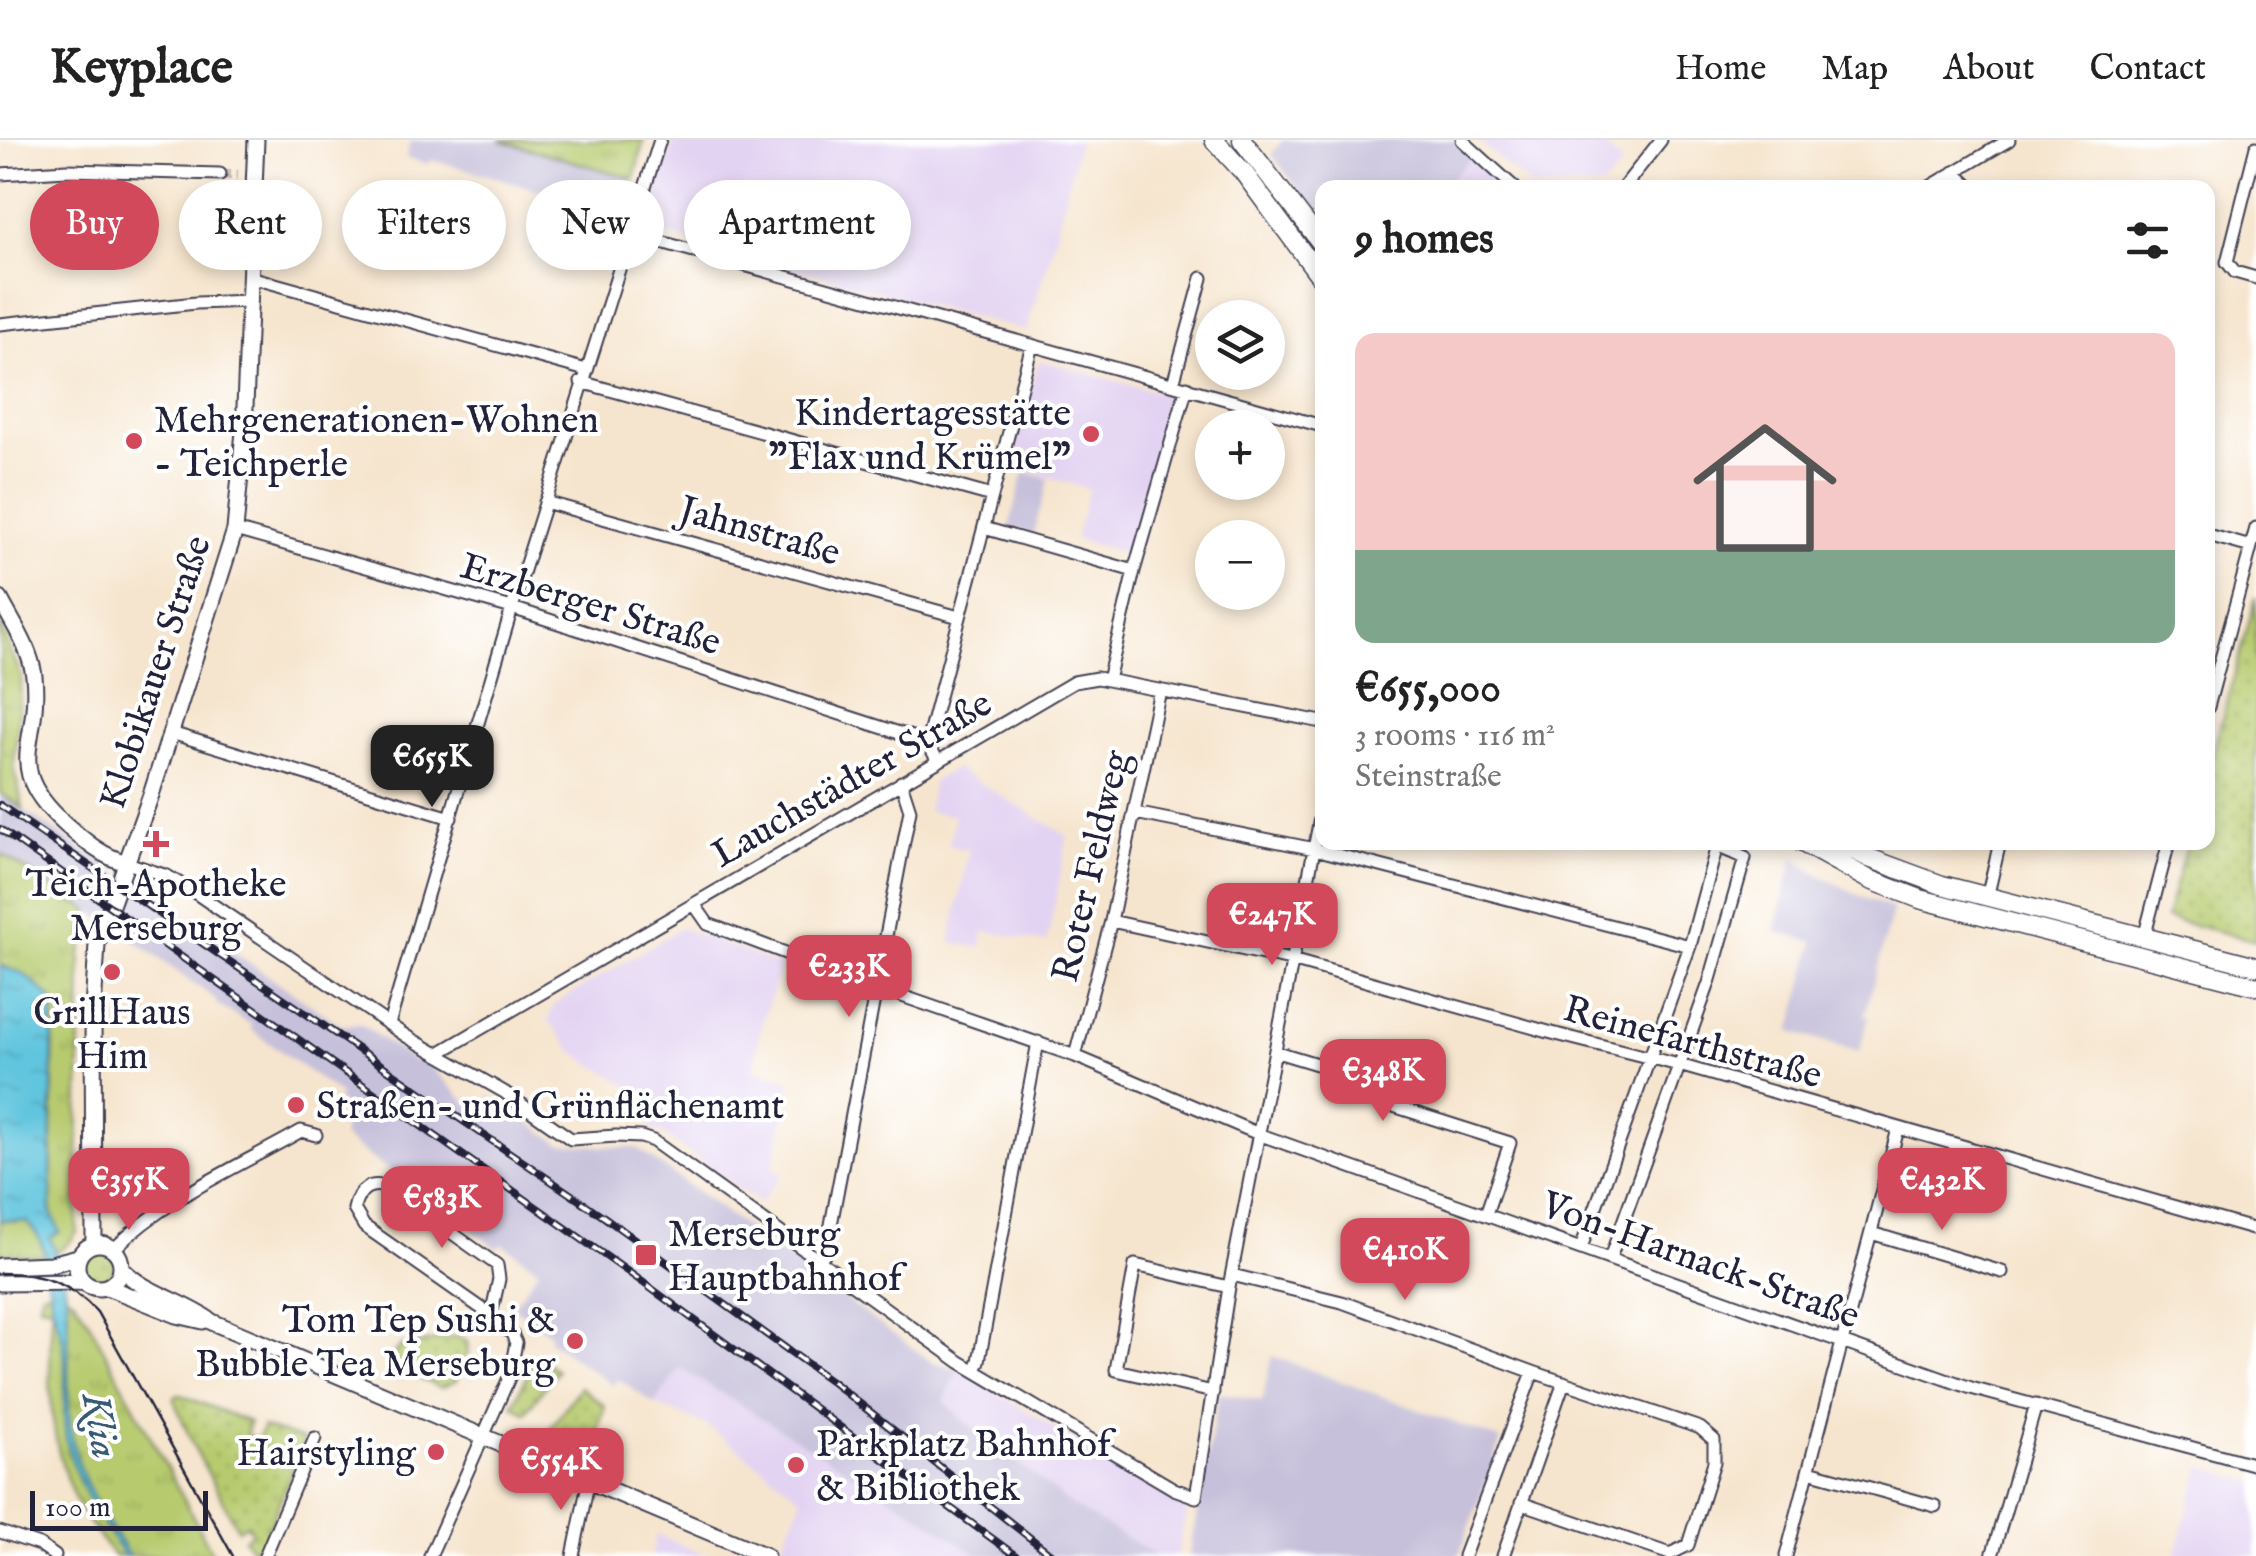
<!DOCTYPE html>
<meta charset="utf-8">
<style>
:root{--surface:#fff;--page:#f6f6f6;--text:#222;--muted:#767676;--line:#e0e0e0;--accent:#d1495b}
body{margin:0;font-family:"IM FELL English",serif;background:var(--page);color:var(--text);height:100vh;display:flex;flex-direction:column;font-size:38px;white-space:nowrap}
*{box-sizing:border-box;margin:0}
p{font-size:32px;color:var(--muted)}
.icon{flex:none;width:55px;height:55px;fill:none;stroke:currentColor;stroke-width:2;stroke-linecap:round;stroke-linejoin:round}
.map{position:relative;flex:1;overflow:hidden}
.sheet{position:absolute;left:1315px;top:40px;width:900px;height:670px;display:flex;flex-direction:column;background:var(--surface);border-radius:20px;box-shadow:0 5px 15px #0003}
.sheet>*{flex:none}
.hud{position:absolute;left:30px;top:40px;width:950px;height:90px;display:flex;gap:20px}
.tools{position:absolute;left:1195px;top:160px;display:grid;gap:20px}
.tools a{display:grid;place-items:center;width:90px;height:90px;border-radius:50%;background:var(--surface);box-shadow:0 5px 15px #0003;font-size:50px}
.scale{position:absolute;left:30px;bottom:25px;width:178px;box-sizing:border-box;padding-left:10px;border:5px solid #22223b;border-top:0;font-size:28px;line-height:35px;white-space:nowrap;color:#22223b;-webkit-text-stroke:8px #fff;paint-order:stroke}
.price{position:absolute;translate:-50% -85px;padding:0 22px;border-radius:20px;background:var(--accent);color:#fff;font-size:32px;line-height:65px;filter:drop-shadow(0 2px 5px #0008)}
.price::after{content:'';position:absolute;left:50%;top:60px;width:30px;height:22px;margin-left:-15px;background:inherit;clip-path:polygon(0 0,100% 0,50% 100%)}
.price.active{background:#222;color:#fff}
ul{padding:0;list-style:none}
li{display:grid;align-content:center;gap:20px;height:530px;padding:0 40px}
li+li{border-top:2px solid var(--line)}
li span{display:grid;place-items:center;height:310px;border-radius:20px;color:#555}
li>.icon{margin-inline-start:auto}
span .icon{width:180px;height:180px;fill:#fffc;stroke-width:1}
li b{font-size:42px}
h2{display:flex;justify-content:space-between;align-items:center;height:120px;padding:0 40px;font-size:42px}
.chip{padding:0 35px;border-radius:45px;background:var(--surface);box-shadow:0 5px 15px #0003;font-size:35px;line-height:90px}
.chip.active{background:var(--accent);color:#fff}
header{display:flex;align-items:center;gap:60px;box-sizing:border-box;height:140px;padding:0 50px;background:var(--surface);border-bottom:2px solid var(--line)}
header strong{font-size:48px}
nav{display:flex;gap:55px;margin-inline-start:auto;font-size:35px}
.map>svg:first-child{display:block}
</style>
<header>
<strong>Keyplace</strong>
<nav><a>Home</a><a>Map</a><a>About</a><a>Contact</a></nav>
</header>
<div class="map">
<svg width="2256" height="1416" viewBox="0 0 2256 1416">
<defs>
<pattern id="grass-dots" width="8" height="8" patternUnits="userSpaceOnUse" patternTransform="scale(2.5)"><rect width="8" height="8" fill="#b7cb6e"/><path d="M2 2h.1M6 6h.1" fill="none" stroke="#9dae60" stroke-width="1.8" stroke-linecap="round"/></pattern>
<pattern id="park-tufts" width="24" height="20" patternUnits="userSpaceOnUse" patternTransform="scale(2.5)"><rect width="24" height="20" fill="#b7cb6e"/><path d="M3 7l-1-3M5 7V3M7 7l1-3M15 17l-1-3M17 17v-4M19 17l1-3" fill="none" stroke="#9dae60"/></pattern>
<pattern id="water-ripples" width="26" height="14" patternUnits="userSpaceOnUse" patternTransform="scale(2.5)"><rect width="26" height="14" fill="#60c5de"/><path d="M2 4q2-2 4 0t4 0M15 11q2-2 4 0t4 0" fill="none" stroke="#53a9bf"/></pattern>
</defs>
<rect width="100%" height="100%" fill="#fff"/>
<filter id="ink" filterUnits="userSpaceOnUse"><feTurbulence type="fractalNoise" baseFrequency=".01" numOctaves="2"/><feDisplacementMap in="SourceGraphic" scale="20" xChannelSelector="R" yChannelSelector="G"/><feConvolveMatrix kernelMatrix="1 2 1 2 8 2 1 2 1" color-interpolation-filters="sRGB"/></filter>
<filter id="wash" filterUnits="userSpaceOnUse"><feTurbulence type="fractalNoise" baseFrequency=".0048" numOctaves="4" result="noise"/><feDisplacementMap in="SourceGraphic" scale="40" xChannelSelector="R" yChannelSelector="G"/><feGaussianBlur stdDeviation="2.25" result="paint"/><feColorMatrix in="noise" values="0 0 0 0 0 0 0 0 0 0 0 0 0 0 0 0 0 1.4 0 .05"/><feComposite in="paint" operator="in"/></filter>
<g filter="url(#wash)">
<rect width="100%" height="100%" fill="#f6e5ce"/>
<path fill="#e3d3f2" d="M 674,0 L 1079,0 L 1053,106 L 1026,191 L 650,90 L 647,86 Z
M 1478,0 L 1598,0 L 1623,24 L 1603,47 L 1531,47 Z
M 1472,17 L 1505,47 L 1443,48 Z
M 1039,220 L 1168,255 L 1171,262 L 1128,414 L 1075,399 L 1089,349 L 1011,326 Z
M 955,628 L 1068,696 L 1047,803 L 984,791 L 980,808 L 950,802 L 969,710 L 949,706 L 954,676 L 927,671 L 933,641 Z
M 681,788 L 781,826 L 761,886 L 753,930 L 791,940 L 773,1028 L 782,1035 L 760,1063 L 659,991 L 650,991 L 651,958 L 576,915 L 547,879 L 551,877 L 549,872 L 554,869 L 553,865 Z
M 680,1228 L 918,1374 L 978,1416 L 778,1415 L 802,1358 L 705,1284 L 654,1264 Z
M 959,1230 L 1187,1368 L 1177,1416 L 1157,1416 L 1075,1368 L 961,1278 L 944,1261 Z
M 2201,1327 L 2256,1343 L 2256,1416 L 2175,1416 Z
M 656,1394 L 683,1406 L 709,1416 L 652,1416 Z"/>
<path fill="#c6c0da" d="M 411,0 L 499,0 L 634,39 L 622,78 L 577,68 L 578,61 L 487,35 L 431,20 L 429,24 L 406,18 Z
M 1283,0 L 1453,0 L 1472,17 L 1443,47 L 1322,48 L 1322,79 L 1271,14 Z
M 1024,332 L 1049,339 L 1033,394 L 1009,387 Z
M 0,654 L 341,885 L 361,884 L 415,922 L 422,918 L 478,974 L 490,956 L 561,1004 L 637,1008 L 933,1223 L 959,1230 L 944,1261 L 961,1278 L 1075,1368 L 1157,1416 L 978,1416 L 918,1374 L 680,1228 L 654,1264 L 618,1239 L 612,1245 L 548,1199 L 551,1194 L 513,1167 L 539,1129 L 501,1103 L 497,1108 L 342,997 L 346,972 L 337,957 L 341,955 L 250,889 L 252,885 L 219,866 L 214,858 L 115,787 L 0,713 Z
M 1794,717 L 1814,732 L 1862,757 L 1893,768 L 1865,875 L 1869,877 L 1859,912 L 1791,892 L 1814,802 L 1775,791 Z
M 1272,1216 L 1501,1300 L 1459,1416 L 1189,1416 L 1219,1253 L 1262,1261 Z"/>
<path fill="url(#grass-dots)" stroke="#6c7654" stroke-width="2.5" d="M 2256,457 L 2256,801 L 2166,778 L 2187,703 L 2208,702 L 2208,630 Z
M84 1125a15 15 0 1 1 30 0a15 15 0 1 1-30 0Z
M 458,1196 L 467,1202 L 468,1212 L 456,1241 L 441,1248 L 402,1231 L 391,1216 L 401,1207 Z
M 536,1216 L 557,1230 L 525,1273 L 513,1265 Z
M 580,1247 L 605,1266 L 594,1301 L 583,1308 L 563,1300 L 549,1290 Z
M 181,1255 L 249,1282 L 246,1295 L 258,1299 L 263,1287 L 304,1300 L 264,1401 L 259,1407 L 251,1408 L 244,1399 L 252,1393 L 247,1384 L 238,1389 L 193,1305 L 174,1260 L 176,1256 Z"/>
<path fill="url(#park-tufts)" stroke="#6c7654" stroke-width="2.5" d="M 499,0 L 644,0 L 634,39 Z
M 0,483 L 22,537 L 14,627 L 23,669 L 0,653 Z
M 0,713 L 89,770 L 81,815 L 77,1092 C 60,1123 31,1116 0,1114 L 0,1080 L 27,1082 L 51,1072 L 54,865 L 6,827 L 0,826 Z
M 56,1150 L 74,1159 L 88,1180 L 214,1416 L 114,1416 C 102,1399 87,1383 78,1365 C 47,1304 47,1232 53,1166 L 39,1164 L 42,1152 Z"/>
<path fill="url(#water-ripples)" stroke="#41748c" stroke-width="2.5" d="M 0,826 L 23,833 L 53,860 L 51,1072 L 60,1092 L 50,1098 C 81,1158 61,1232 72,1298 C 79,1341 106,1378 129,1416 L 124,1416 C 100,1379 74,1342 66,1298 C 61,1265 69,1229 62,1197 C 59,1186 52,1168 50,1154 C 45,1126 49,1104 27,1082 L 0,1080 Z"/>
</g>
<g filter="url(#ink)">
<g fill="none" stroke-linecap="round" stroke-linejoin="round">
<path stroke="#ccbeb1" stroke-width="11" stroke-dasharray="11 5.5" stroke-linecap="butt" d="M 220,34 L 238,35"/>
<defs>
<path id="street" d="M 1462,0 L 1515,48
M 2256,7 L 2227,122 L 2235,132 L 2256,138
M 1954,32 L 1971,48
M 0,34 L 67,30 L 220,34
M 1623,48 L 1661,0
M 1928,48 L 2009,0
M 629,93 L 1322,286
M 250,137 L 586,230
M 0,184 L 196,163 L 249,161
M 581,242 L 992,356
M 1173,244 L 1202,138
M 545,362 L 959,477
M 984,388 L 1134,431
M 235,390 L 512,468 L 927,602
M 2208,395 L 2251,407 L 2256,388
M 1108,540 L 1134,431 L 1187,247
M 2208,567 L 2251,407
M 171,593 L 451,678
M 938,621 L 927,602 L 1032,205
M 1135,673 L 1315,709 L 1690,806
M 124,722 L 167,736 L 197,754 L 406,896 L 504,952 L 571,999 L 616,996 L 641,997 L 653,1001 L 960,1222 L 1174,1349 L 1196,1357 L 1229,1147 L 1322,668
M 1987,758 L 2000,702
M 694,764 L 708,784 L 876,847 L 1075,916 L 1261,995 L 1971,1248 L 2256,1325
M 1111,781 L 1295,821 L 1552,893 L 1679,925 L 2256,1090
M 2144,798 L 2169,702
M 389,884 L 512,468 L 660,0
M 1277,912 L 1360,937 L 1384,963 L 1510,1003 L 1486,1074
M 439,913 L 1074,542 L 1097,538 L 1322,582
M 1075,916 L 1111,781 L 1160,550
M 1871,1093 L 2002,1132
M 1581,1108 L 1690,806 L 1718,702
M 114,1109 C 165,1058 238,1027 301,991 L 316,995
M 1610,1118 L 1709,843 L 1745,718 L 1707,702
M 820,1120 L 826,1111 L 910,670 L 901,642
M 1232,1135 L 1342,1162 L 1533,1232 L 1700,1288 L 1714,1300 L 1714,1322 L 1688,1405 L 1670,1414 L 1521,1363
M 975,1231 L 979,1221 L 1038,902
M 1213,1252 L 1116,1230 L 1135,1125 L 1229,1147
M 1809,1331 L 1935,1366
M 0,1392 L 39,1405 L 55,1416
M 265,1416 L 315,1298
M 430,1416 L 509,1238 L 516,1203 L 512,1194 L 491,1175 L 364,1086 L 354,1069 C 358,1049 371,1040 390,1049 L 497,1125 L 499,1139 L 491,1175
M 573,1416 L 589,1339
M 1464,1416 L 1533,1232
M 1503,1416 L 1564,1242
M 1786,1416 L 1898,989
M 1992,1416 L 2036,1265"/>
<path id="secondary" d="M 0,459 C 13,484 30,507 34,536 C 41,606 0,626 66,685 C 84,700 101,716 124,722
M77 1126a22 22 0 1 1 44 0a22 22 0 1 1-44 0Z
M 94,1104 L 93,870 L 97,804 L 151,655 L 235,390 L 244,291 L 256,0
M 0,1126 L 51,1124 L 78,1117
M 122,1129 C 145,1154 184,1161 212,1182 L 766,1416
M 0,1143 L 83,1142
M 107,1147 L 177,1175 L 203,1181"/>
<path id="primary" d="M 1214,0 L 1244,33 L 1322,139
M 1242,0 L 1322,104
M 1801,702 L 1868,739 L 1920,759 L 2256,846
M 1837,702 L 1869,718 L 1942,745 L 2256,826"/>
</defs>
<use href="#street" stroke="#423f51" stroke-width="15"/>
<use href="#secondary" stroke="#423f51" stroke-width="19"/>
<use href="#primary" stroke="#423f51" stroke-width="21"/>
<use href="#street" stroke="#fff" stroke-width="11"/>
<use href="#secondary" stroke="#fff" stroke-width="15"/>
<use href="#primary" stroke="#fff" stroke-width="18"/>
<path stroke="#22223b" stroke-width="2.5" d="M 0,1133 C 40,1133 70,1142 97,1172 L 233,1416"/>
<defs>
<path id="rail" d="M 0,665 L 604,1077 L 831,1241 L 1053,1416
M 0,689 L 641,1141 L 1016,1416"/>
</defs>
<use href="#rail" stroke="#22223b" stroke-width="8"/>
<use href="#rail" stroke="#fff" stroke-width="4" stroke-dasharray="11" stroke-linecap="butt"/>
</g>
</g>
<g fill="#d1495b" stroke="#fff" stroke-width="4">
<circle cx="1091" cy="294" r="10"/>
<circle cx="134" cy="301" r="10"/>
<path d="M151 689h10v10h10v10h-10v10h-10v-10h-10v-10h10z"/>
<circle cx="112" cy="832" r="10"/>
<circle cx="296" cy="965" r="10"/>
<rect x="634" y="1103" width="24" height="24" rx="5"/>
<circle cx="575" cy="1201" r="10"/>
<circle cx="436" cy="1312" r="10"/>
<circle cx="796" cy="1325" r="10"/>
</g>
<g text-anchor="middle" stroke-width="8" stroke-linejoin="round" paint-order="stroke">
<g font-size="38" fill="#22223b" stroke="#fff" text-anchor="start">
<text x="1071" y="285" text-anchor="end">Kindertagesstätte<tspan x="1071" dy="44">"Flax und Krümel"</tspan></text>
<text x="154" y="292">Mehrgenerationen-Wohnen<tspan x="154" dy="44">- Teichperle</tspan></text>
<text x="156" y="756" text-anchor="middle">Teich-Apotheke<tspan x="156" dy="44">Merseburg</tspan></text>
<text x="112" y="884" text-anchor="middle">GrillHaus<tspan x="112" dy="44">Him</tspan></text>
<text x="316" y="978">Straßen- und Grünflächenamt</text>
<text x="668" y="1106">Merseburg<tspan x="668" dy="44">Hauptbahnhof</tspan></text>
<text x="555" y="1192" text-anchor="end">Tom Tep Sushi &amp;<tspan x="555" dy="44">Bubble Tea Merseburg</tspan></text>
<text x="816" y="1316">Parkplatz Bahnhof<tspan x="816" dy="44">&amp; Bibliothek</tspan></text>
<text x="416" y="1325" text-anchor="end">Hairstyling</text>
</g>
<g font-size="38" fill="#22223b" stroke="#fff">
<text transform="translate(760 390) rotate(16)" y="13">Jahnstraße</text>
<text transform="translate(591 463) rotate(17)" y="13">Erzberger Straße</text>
<text transform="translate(154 532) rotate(-72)" y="13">Klobikauer Straße</text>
<text transform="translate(851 638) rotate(-30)" y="13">Lauchstädter Straße</text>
<text transform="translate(1090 726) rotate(-77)" y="13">Roter Feldweg</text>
<text transform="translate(1693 901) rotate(15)" y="13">Reinefarthstraße</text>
<text transform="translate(1701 1119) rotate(20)" y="13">Von-Harnack-Straße</text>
</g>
<g font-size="40" font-style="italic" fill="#385b74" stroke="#fff">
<text transform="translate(102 1285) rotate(81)" y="14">Klia</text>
</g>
</g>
</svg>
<div class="tools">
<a><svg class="icon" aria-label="layers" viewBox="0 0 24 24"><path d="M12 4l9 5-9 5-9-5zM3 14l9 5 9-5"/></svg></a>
<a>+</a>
<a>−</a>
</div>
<div class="scale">100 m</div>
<b class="price active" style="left:432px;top:670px">€655K</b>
<b class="price" style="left:1272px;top:828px">€247K</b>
<b class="price" style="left:849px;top:880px">€233K</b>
<b class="price" style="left:1383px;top:984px">€348K</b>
<b class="price" style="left:129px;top:1093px">€355K</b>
<b class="price" style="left:1942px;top:1093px">€432K</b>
<b class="price" style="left:442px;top:1111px">€583K</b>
<b class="price" style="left:1405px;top:1163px">€410K</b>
<b class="price" style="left:561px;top:1373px">€554K</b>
<div class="hud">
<a class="chip active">Buy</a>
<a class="chip">Rent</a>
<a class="chip">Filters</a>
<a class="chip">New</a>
<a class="chip">Apartment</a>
</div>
<section class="sheet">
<h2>9 homes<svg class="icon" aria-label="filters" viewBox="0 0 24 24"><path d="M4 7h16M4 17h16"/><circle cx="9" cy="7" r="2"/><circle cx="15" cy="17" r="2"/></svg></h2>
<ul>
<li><span style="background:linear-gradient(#f6c9c9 70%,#7fa58c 0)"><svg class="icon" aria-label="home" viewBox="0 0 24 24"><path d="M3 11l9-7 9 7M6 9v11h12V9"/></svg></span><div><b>€655,000</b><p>3 rooms · 116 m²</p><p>Steinstraße</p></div></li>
</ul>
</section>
</div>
